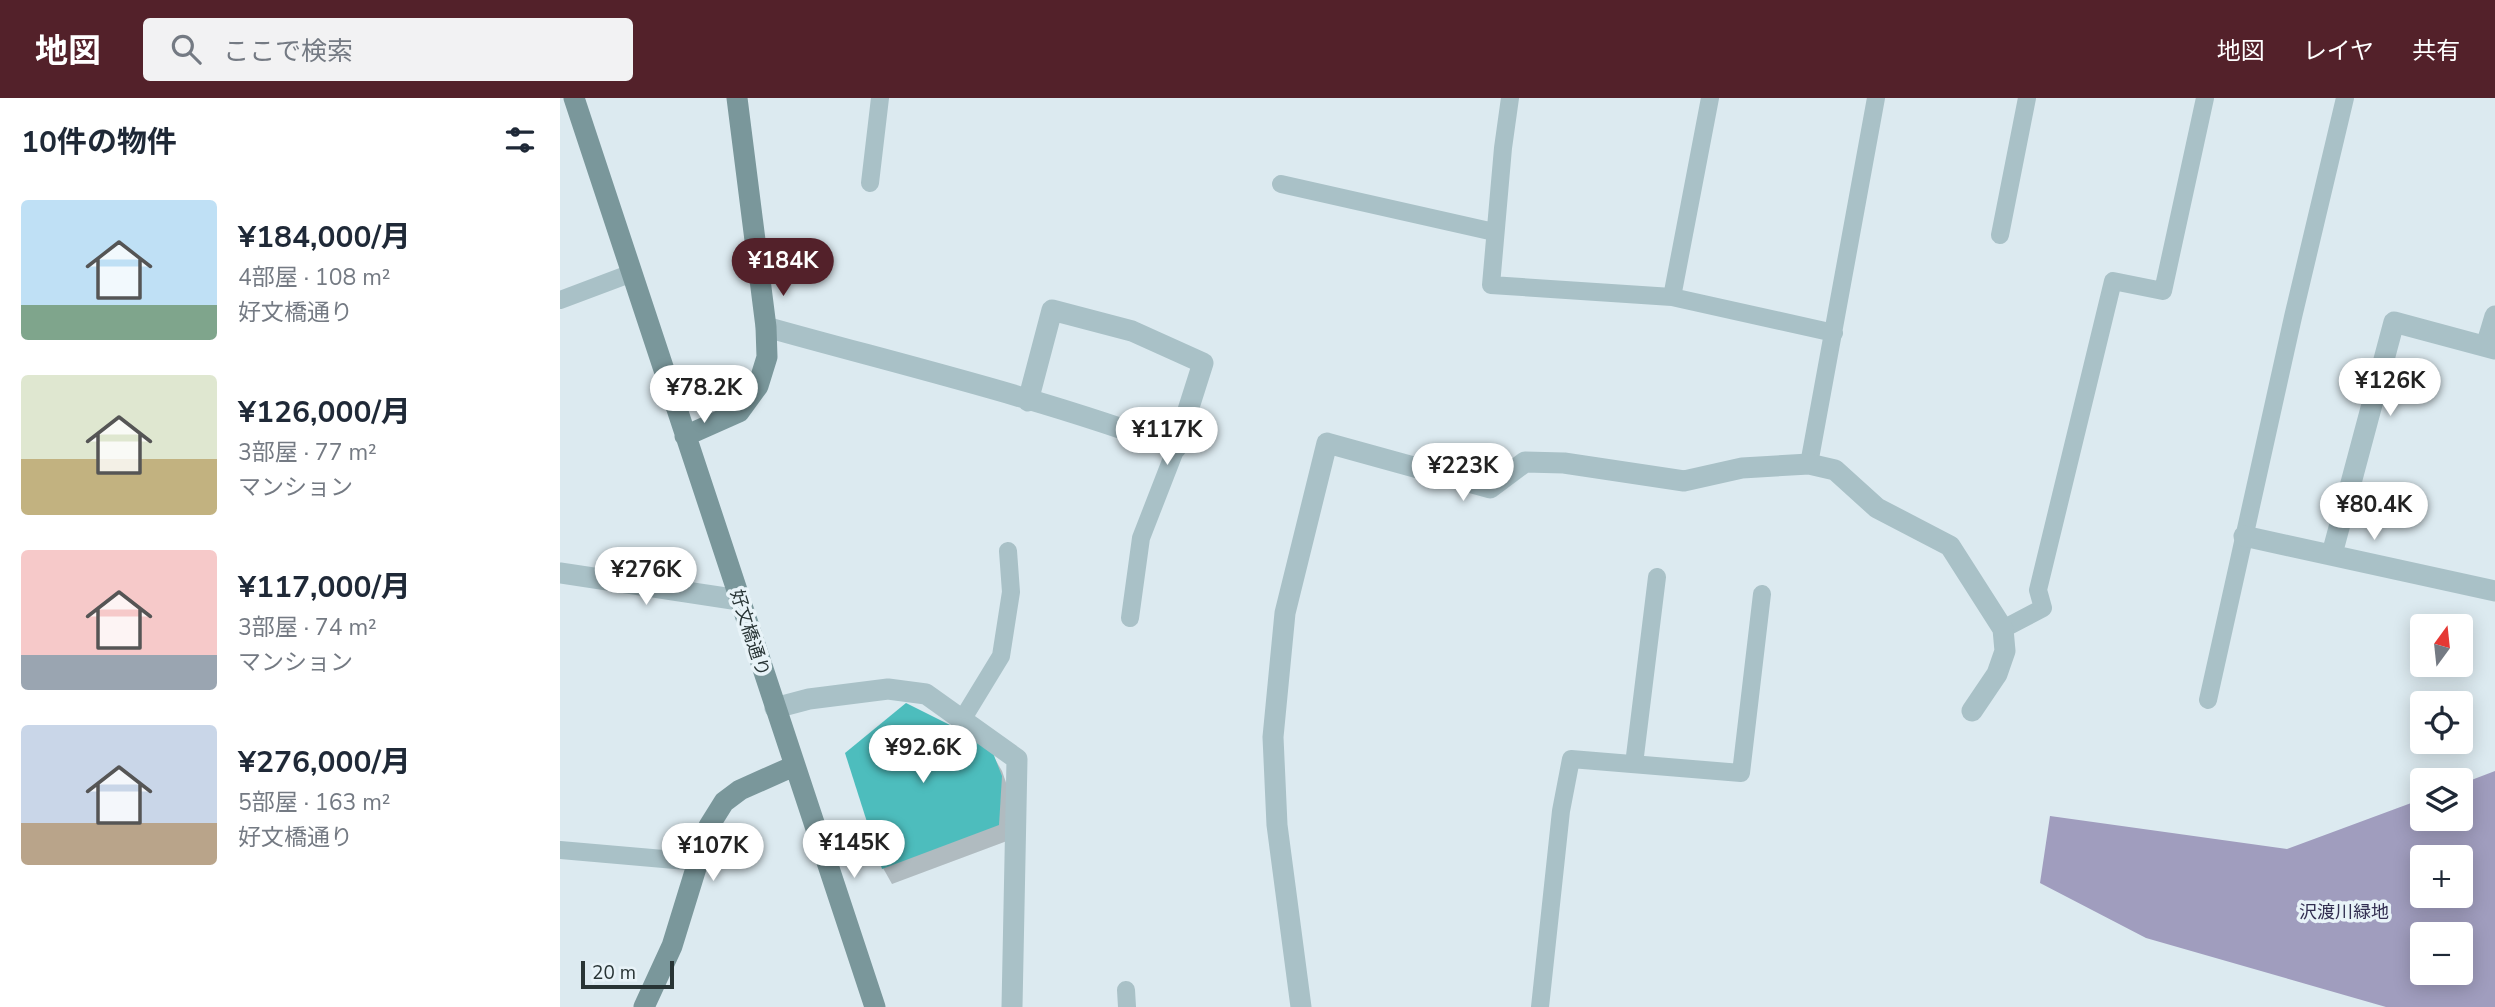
<!DOCTYPE html>
<html lang="ja">
<meta charset="utf-8">
<style>
:root{--surface:#fff;--page:#f2f2f3;--text:#1f2937;--muted:#747a83;--accent:#53212a}
body{margin:0;font-family:"Nunito Sans","Noto Sans JP",sans-serif;background:var(--page);color:var(--text);height:100vh;display:flex;flex-direction:column;font-size:26px;white-space:nowrap}
*{box-sizing:border-box;margin:0}
p{font-size:23px;color:var(--muted)}
.icon{flex:none;width:38px;height:38px;fill:none;stroke:currentColor;stroke-width:2;stroke-linecap:round;stroke-linejoin:round}
.map{position:relative;flex:1;overflow:hidden}
.side{display:flex;flex-direction:column;background:var(--surface);width:560px}
.side>*{flex:none}
.needle{width:46px;rotate:15deg}
.fabs{position:absolute;left:1850px;top:516px;display:grid;gap:14px}
.fabs a{display:grid;place-items:center;width:63px;height:63px;border-radius:7px;background:var(--surface);box-shadow:0 4px 18px #0003;font-size:35px}
.scale{position:absolute;left:21px;bottom:18px;width:93px;box-sizing:border-box;padding-left:7px;border:4px solid #283435;border-top:0;font-size:19px;line-height:24px;white-space:nowrap;color:#283435;-webkit-text-stroke:5px #e8f3f8;paint-order:stroke}
.price{position:absolute;translate:-50% -60px;padding:0 16px;border-radius:24px;background:#fff;color:#222;font-size:23px;line-height:46px;filter:drop-shadow(0 2px 4px #0008)}
.price::after{content:'';position:absolute;left:50%;top:42px;width:21px;height:16px;margin-left:-10px;background:inherit;clip-path:polygon(0 0,100% 0,50% 100%)}
.price.current{background:var(--accent);color:#fff}
ul{padding:0;list-style:none}
li{display:flex;align-items:center;gap:21px;height:175px;padding:0 21px}
li span{display:grid;place-items:center;flex:none;width:196px;height:140px;border-radius:7px;color:#555}
li>.icon{margin-inline-start:auto}
span .icon{width:84px;height:84px;fill:#fffc;stroke-width:1}
li b{font-size:30px}
h2{display:flex;justify-content:space-between;align-items:center;height:84px;padding:0 21px;font-size:30px}
header{display:flex;align-items:center;gap:42px;box-sizing:border-box;height:98px;padding:0 35px;background:var(--accent);color:#fff}
header strong{font-size:33px}
nav{display:flex;gap:38px;margin-inline-start:auto;font-size:24px}
.search{width:490px;height:63px;background:var(--page);display:flex;align-items:center;gap:18px;box-sizing:border-box;padding:0 24px;border-radius:7px;color:var(--muted);font-size:26px}
main{display:flex;flex:1;min-height:0}
.map>svg:first-child{display:block}
</style>
<header>
<strong>地図</strong>
<div class="search"><svg class="icon" aria-label="search" viewBox="0 0 24 24"><circle cx="10" cy="10" r="6"/><path d="M15 15l6 6"/></svg>ここで検索</div>
<nav><a>地図</a><a>レイヤ</a><a>共有</a></nav>
</header>
<main>
<section class="side">
<h2>10件の物件<svg class="icon" aria-label="filters" viewBox="0 0 24 24"><path d="M4 7h16M4 17h16"/><circle cx="9" cy="7" r="2"/><circle cx="15" cy="17" r="2"/></svg></h2>
<ul>
<li><span style="background:linear-gradient(#bfe0f5 75%,#7fa58c 0)"><svg class="icon" aria-label="home" viewBox="0 0 24 24"><path d="M3 11l9-7 9 7M6 9v11h12V9"/></svg></span><div><b>¥184,000/月</b><p>4部屋 · 108 m²</p><p>好文橋通り</p></div></li>
<li><span style="background:linear-gradient(#dfe7d0 60%,#c2b280 0)"><svg class="icon" aria-label="home" viewBox="0 0 24 24"><path d="M3 11l9-7 9 7M6 9v11h12V9"/></svg></span><div><b>¥126,000/月</b><p>3部屋 · 77 m²</p><p>マンション</p></div></li>
<li><span style="background:linear-gradient(#f6c9c9 75%,#9aa5b1 0)"><svg class="icon" aria-label="home" viewBox="0 0 24 24"><path d="M3 11l9-7 9 7M6 9v11h12V9"/></svg></span><div><b>¥117,000/月</b><p>3部屋 · 74 m²</p><p>マンション</p></div></li>
<li><span style="background:linear-gradient(#c9d6e8 70%,#b9a48a 0)"><svg class="icon" aria-label="home" viewBox="0 0 24 24"><path d="M3 11l9-7 9 7M6 9v11h12V9"/></svg></span><div><b>¥276,000/月</b><p>5部屋 · 163 m²</p><p>好文橋通り</p></div></li>
</ul>
</section>
<div class="map">
<svg width="1935" height="909" viewBox="0 0 1935 909">
<rect width="100%" height="100%" fill="#dceaf0"/>
<path fill="#a09dbe" fill-rule="evenodd" d="M 1935,673 L 1935,909 L 1826,909 L 1586,840 L 1480,785 L 1490,718 L 1727,751 L 1862,701 L 1862,721 L 1900,721 L 1901,686 ZM 1862,760 L 1900,760 L 1900,798 L 1862,798 ZM 1862,836 L 1900,836 L 1900,875 L 1862,875 Z"/>
<path fill="#0003" d="M 432,656 L 442,673 L 450,696 L 447,743 L 332,786 L 323,770 Z"/>
<path fill="#4dbdbd" d="M 346,605 L 412,638 L 433,655 L 442,678 L 439,727 L 322,771 L 285,655 Z"/>
<g fill="none" stroke-linecap="round" stroke-linejoin="round">
<path stroke="#a9c1c7" stroke-width="18" d="M 950,0 L 943,50 L 931,187 L 1112,199 L 1274,235
M 310,85 L 320,0
M 721,86 L 934,134
M 1440,137 L 1467,0
M 1112,199 L 1150,0
M 0,202 L 72,175
M 1249,366 L 1316,0
M 570,520 L 581,440 L 616,350
M 1443,531 L 1483,510 L 1478,492 L 1553,183 L 1603,193 L 1645,0
M 1648,602 L 1733,219 L 1785,0
M 402,622 L 441,558 L 451,494 L 448,453
M 1074,666 L 1097,479
M 0,752 L 138,764
M 566,892 L 567,909
M 980,909 L 1001,713 L 1011,661 L 1181,675 L 1202,496"/>
<path stroke="#a9c1c7" stroke-width="21" d="M 206,229 C 342,267 482,300 616,350 L 643,265 L 572,233 L 492,212 L 468,303
M 1926,248 L 1935,218
M 1684,438 L 1935,493
M 1772,456 L 1834,224 L 1935,251
M 0,475 L 179,502
M 215,610 L 249,601 L 328,591 L 366,596 L 457,661 L 452,909
M 741,909 L 717,727 L 713,639 L 725,515 L 767,345 L 930,390 L 965,364 L 1004,365 L 1124,383 L 1182,370 L 1249,366 L 1275,372 L 1317,410 L 1390,448 L 1443,531 L 1445,553 L 1437,576 L 1412,613"/>
<path stroke="#7a979b" stroke-width="21" d="M 14,0 L 315,909
M 125,338 L 179,314 L 198,288 L 207,259 L 206,229 L 177,0
M 84,909 L 112,848 L 149,728 L 164,704 L 180,692 L 234,668"/>
</g>
<g text-anchor="middle" stroke-width="7" stroke-linejoin="round" paint-order="stroke">
<g font-size="18" fill="#283435" stroke="#e8f3f8">
<text transform="translate(190 535) rotate(72)" y="6">好文橋通り</text>
</g>
<g font-size="18" fill="#322e51" stroke="#e8f3f8">
<text x="1784" y="820">沢渡川緑地</text>
</g>
</g>
</svg>
<div class="fabs">
<a><svg class="needle" viewBox="-14 -14 28 28"><path d="M0-13l5 13h-10z" fill="#e53935"/><path d="M0 13l5-13h-10z" fill="#747a83"/></svg></a>
<a><svg class="icon" aria-label="locate" viewBox="0 0 24 24"><circle cx="12" cy="12" r="6"/><path d="M12 2v4M12 18v4M2 12h4M18 12h4"/></svg></a>
<a><svg class="icon" aria-label="layers" viewBox="0 0 24 24"><path d="M12 4l9 5-9 5-9-5zM3 14l9 5 9-5"/></svg></a>
<a>+</a>
<a>−</a>
</div>
<div class="scale">20 m</div>
<b class="price current" style="left:223px;top:200px">¥184K</b>
<b class="price" style="left:1830px;top:320px">¥126K</b>
<b class="price" style="left:144px;top:327px">¥78.2K</b>
<b class="price" style="left:607px;top:369px">¥117K</b>
<b class="price" style="left:903px;top:405px">¥223K</b>
<b class="price" style="left:1814px;top:444px">¥80.4K</b>
<b class="price" style="left:86px;top:509px">¥276K</b>
<b class="price" style="left:363px;top:687px">¥92.6K</b>
<b class="price" style="left:294px;top:782px">¥145K</b>
<b class="price" style="left:153px;top:785px">¥107K</b>
</div>
</main>
